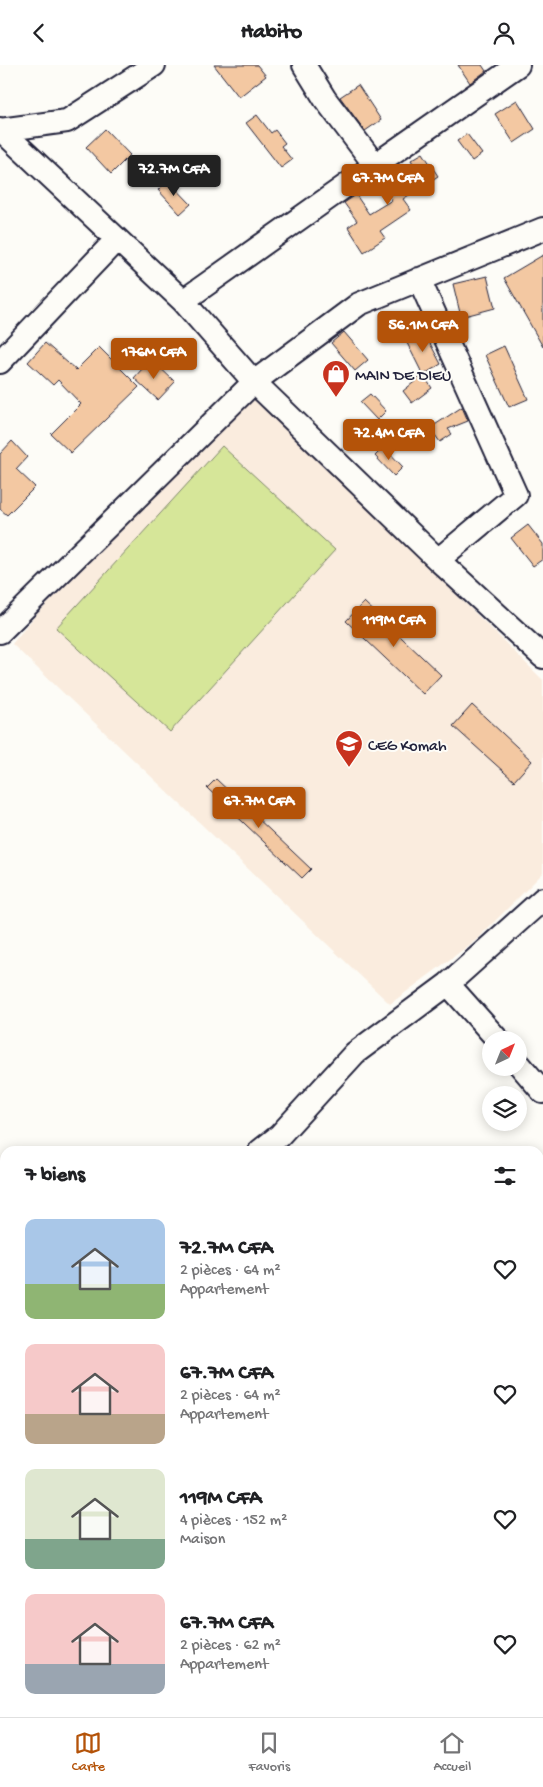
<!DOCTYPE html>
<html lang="fr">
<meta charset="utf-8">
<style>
:root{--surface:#fff;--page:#f6f6f6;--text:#202124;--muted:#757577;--line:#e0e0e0;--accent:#b45309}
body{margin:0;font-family:"Gochi Hand",sans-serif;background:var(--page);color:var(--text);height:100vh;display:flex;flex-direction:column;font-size:19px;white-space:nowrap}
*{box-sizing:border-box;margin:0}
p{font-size:16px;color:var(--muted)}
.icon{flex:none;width:28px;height:28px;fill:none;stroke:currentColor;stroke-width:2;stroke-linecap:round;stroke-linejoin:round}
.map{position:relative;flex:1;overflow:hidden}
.details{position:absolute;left:0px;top:1081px;width:544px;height:571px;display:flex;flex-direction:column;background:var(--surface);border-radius:15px 15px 0 0;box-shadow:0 2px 12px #0003}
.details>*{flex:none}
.needle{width:32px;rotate:43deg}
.buttons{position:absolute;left:482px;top:966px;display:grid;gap:10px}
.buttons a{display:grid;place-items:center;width:45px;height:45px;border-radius:50%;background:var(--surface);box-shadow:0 2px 12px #0003;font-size:25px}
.price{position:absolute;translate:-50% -42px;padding:0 11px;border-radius:5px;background:var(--accent);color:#fff;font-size:16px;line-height:32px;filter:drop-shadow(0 1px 2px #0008)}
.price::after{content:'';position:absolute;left:50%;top:30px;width:15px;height:11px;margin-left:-8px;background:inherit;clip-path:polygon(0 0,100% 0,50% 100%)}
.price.on{background:#222;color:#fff}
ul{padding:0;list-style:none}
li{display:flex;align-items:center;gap:15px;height:125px;padding:0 25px}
li span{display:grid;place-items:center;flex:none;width:140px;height:100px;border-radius:10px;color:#555}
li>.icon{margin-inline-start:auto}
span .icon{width:60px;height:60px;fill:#fffc;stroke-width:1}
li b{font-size:21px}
h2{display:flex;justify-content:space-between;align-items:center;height:60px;padding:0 25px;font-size:21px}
header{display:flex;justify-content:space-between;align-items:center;height:65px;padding:0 25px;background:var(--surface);font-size:22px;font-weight:800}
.menu{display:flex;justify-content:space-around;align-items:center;height:70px;border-top:1px solid var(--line);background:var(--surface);font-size:14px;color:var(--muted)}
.menu a{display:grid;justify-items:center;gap:2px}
.menu .on{color:var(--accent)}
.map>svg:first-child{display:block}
</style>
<header><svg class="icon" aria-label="back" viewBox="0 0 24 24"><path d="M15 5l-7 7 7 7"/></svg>Habito<svg class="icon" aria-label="person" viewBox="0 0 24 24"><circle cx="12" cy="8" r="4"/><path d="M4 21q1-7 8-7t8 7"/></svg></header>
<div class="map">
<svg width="543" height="1652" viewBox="0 0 543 1652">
<rect width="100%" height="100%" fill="#fdfcf7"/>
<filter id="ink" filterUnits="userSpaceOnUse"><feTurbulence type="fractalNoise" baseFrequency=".02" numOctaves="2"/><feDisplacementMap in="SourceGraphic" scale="10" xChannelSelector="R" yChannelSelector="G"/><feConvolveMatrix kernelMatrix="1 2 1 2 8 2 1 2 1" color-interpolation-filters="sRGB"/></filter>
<g filter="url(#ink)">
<path fill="#faecde" d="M 256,331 L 543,615 L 543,808 L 476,875 L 390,939 L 12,579 L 35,551 Z"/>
<path fill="#d6e699" stroke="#7c846a" d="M 222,381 L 335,485 L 170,667 L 56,563 Z"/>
<path fill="#f3c8a2" stroke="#22223b" d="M 214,0 L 257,0 L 266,11 L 239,32 Z
M 458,0 L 482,0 L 486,6 L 470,18 Z
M 358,20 L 381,55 L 365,66 L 340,32 Z
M 517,35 L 535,64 L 514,78 L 495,49 Z
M 257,50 L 271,68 L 275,65 L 285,78 L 281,81 L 292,95 L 281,103 L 246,58 Z
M 105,64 L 130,90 L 111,109 L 86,82 Z
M 467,69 L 482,89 L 472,96 L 457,76 Z
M 423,88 L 438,111 L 403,134 L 411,145 L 380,166 L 385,173 L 364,187 L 348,162 L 357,156 L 344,138 L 356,130 L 369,149 L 392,135 L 386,126 L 417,105 L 411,95 Z
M 168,115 L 191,139 L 180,149 L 158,125 Z
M 543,190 L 543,282 L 504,213 Z
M 487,211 L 495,243 L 461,252 L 453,219 Z
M 344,267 L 368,295 L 355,306 L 331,278 Z
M 424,267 L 441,299 L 423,310 L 406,276 Z
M 45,278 L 76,305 L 99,282 L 139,322 L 71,388 L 51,369 L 81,339 L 58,315 L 53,320 L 28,297 Z
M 504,281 L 528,334 L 509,342 L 485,290 Z
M 151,294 L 175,317 L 158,335 L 134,313 Z
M 423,310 L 432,323 L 412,338 L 403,326 Z
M 370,329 L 386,346 L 377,355 L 360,337 Z
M 462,342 L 468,356 L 448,364 L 452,369 L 440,377 L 435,370 L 428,373 L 424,367 Z
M 12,376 L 27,392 L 16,404 L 35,422 L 7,450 L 0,444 L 0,389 Z
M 384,382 L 403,402 L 394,411 L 375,391 Z
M 528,460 L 543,479 L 543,494 L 533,501 L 511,473 Z
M 364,537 L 441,610 L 423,629 L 346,556 Z
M 472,640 L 532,696 L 514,716 L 453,661 Z
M 216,714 L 311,804 L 302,813 L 207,723 Z"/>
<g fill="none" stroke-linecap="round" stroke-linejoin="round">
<defs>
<path id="minor" d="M 0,64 L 183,236 L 254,317 L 438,495 L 543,592
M 0,65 L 67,56 L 154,0
M 375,100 L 518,0
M 419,214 L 516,430 L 438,495
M 183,236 L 375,100 L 325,34 L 304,0
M 0,297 L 117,174
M 0,567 L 254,317 L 359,239 L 543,164
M 448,919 L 498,975
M 519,999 L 543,1027
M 260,1086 L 279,1071 L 355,988 L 448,919 L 543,834
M 539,1212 L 543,1208
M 539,1238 L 543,1242
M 0,1300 L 5,1296
M 539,1466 L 543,1470"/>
</defs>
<use href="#minor" stroke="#22223b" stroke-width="26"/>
<use href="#minor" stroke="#fdfcf7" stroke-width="22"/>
</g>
</g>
<defs>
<symbol id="shop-pin" viewBox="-11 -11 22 30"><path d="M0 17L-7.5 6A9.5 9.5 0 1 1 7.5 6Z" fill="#c8321e" stroke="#fdfcf7"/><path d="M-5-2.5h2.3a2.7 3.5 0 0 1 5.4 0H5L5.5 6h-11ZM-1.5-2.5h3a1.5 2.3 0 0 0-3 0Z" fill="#fff"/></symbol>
<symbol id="school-pin" viewBox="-11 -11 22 30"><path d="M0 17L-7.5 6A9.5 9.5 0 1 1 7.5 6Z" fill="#c8321e" stroke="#fdfcf7"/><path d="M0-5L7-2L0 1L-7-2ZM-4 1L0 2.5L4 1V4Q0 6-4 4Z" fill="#fff"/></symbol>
</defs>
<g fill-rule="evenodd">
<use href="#shop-pin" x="320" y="293" width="32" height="43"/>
<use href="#school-pin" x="333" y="663" width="32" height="43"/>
</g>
<g text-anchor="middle" stroke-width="4" stroke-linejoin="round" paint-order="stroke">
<g font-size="16" fill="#22223b" stroke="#fdfcf7" text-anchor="start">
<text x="355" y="315">MAIN DE DIEU</text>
<text x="368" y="685">CEG Komah</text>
</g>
</g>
</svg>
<div class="buttons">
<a><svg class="needle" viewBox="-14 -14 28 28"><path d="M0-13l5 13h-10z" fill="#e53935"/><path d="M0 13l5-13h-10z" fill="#757577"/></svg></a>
<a><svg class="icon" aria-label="layers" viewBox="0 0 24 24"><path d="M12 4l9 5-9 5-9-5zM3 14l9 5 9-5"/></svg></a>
</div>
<b class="price on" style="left:174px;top:132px">72.7M CFA</b>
<b class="price" style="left:388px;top:141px">67.7M CFA</b>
<b class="price" style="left:423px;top:288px">56.1M CFA</b>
<b class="price" style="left:154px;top:315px">176M CFA</b>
<b class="price" style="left:389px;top:396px">72.4M CFA</b>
<b class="price" style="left:394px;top:583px">119M CFA</b>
<b class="price" style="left:259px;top:764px">67.7M CFA</b>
<section class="details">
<h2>7 biens<svg class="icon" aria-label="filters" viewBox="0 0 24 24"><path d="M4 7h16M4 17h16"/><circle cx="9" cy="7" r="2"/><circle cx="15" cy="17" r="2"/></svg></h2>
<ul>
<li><span style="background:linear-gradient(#a9c7e8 65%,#8fb573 0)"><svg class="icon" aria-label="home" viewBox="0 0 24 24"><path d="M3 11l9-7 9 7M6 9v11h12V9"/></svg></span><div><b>72.7M CFA</b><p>2 pièces · 64 m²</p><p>Appartement</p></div><svg class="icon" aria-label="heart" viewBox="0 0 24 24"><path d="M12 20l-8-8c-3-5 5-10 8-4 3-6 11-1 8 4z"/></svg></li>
<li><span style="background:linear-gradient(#f6c9c9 70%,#b9a48a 0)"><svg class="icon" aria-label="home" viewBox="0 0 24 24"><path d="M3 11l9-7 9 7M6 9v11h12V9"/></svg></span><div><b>67.7M CFA</b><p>2 pièces · 64 m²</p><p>Appartement</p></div><svg class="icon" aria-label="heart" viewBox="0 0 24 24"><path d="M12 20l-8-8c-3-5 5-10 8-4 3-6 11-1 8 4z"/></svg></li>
<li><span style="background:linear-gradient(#dfe7d0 70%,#7fa58c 0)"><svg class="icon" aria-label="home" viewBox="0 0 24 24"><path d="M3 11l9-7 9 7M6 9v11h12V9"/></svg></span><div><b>119M CFA</b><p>4 pièces · 152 m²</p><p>Maison</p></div><svg class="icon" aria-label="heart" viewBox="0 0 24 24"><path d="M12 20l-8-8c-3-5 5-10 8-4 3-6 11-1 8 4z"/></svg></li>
<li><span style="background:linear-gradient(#f6c9c9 70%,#9aa5b1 0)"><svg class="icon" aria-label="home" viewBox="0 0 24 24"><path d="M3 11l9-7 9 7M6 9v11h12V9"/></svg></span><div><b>67.7M CFA</b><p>2 pièces · 62 m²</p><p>Appartement</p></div><svg class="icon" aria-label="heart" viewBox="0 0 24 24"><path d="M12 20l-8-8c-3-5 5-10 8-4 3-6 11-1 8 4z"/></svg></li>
</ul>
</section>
</div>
<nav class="menu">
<a class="on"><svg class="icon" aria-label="map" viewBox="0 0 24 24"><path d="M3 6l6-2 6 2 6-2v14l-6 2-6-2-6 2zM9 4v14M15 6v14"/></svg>Carte</a>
<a><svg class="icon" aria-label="saved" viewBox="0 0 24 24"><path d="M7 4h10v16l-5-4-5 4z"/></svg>Favoris</a>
<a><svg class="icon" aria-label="home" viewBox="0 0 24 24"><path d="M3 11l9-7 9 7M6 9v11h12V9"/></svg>Accueil</a>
</nav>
